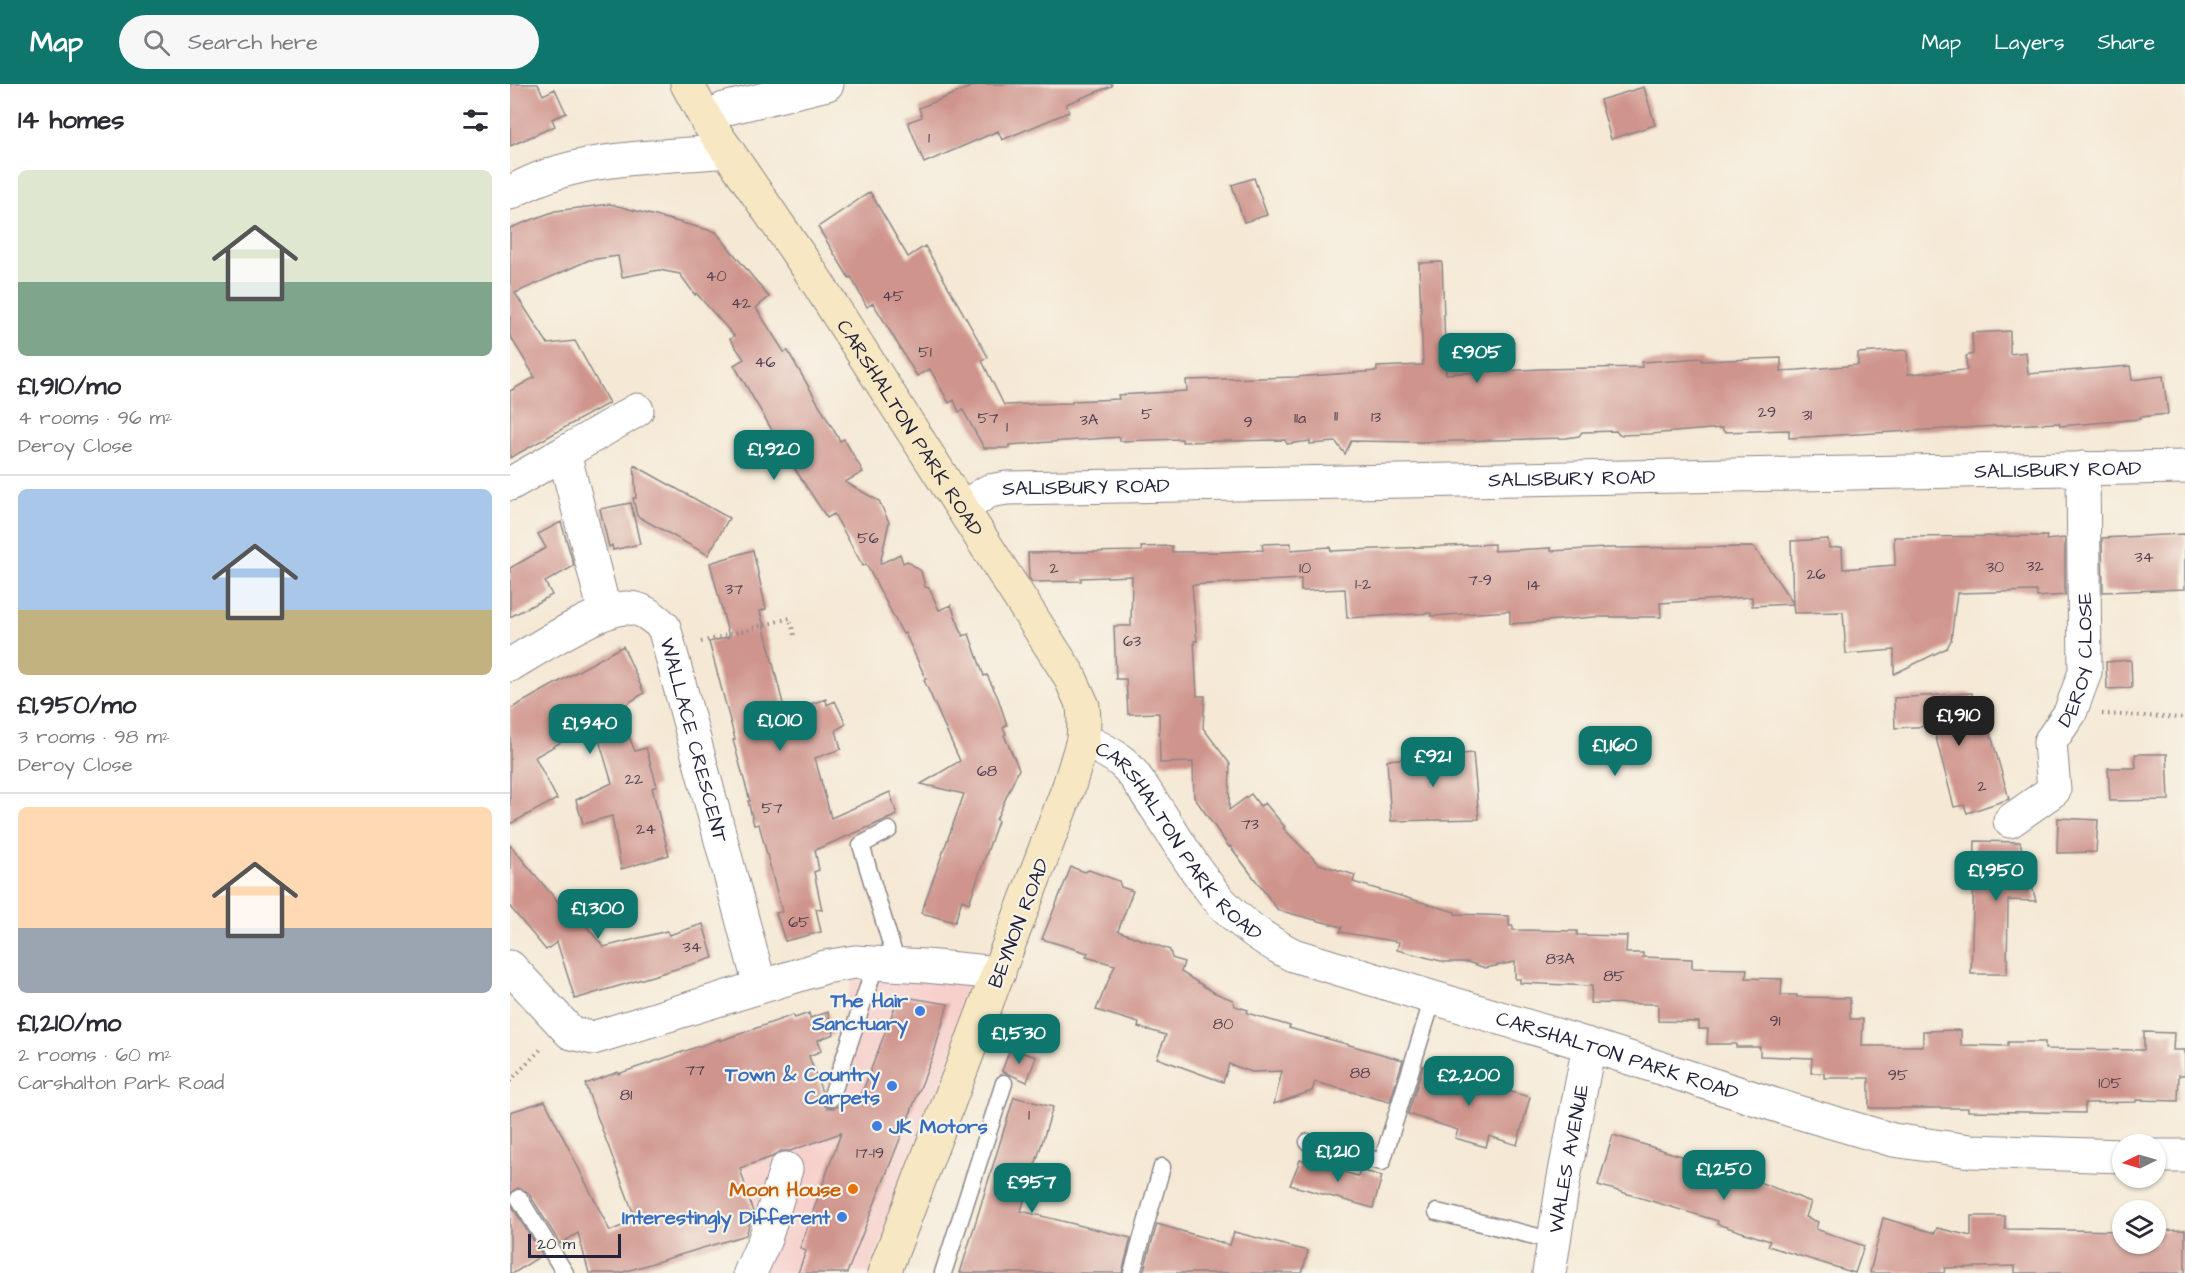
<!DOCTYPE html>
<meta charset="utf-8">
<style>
:root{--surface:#fff;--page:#f7f7f7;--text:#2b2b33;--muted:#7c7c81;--line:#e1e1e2;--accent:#0f766e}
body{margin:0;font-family:"Architects Daughter",sans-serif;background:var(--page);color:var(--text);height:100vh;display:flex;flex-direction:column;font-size:22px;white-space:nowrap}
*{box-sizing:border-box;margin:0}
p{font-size:20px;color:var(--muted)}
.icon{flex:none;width:33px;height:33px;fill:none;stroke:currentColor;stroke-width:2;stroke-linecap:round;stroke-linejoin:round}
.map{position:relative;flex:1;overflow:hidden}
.side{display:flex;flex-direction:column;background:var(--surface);width:510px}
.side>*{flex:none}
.needle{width:39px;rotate:265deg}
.buttons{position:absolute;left:1602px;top:1050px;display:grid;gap:12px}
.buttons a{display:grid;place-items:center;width:54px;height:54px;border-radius:50%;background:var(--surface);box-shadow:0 2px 4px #0004;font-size:30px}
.scale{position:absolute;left:18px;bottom:15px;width:93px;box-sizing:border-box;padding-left:6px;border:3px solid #22223b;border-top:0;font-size:16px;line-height:21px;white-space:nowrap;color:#22223b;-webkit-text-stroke:4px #f7f3e8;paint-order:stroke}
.price{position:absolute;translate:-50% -51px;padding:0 14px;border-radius:12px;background:var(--accent);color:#fff;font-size:20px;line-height:39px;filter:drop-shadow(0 2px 3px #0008)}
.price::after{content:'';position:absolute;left:50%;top:36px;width:18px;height:14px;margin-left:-9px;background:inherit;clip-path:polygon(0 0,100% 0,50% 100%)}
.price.selected{background:#222;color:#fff}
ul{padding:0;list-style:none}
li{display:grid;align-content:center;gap:12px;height:318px;padding:0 18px}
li+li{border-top:2px solid var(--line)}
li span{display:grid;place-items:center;height:186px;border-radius:9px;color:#555}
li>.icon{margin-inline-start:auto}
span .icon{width:108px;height:108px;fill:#fffc;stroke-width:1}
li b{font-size:26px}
h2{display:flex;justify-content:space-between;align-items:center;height:72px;padding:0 18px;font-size:26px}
header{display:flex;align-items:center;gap:36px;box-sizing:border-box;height:84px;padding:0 30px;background:var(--accent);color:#fff}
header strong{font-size:28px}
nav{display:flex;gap:33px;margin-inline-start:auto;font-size:21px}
.search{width:420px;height:54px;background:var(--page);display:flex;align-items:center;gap:15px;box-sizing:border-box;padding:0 21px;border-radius:33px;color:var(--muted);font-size:22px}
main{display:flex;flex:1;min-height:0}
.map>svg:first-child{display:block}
</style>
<header>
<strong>Map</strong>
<div class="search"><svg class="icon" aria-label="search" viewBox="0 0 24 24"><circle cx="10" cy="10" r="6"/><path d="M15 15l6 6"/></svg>Search here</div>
<nav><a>Map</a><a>Layers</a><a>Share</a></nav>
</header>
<main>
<section class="side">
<h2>14 homes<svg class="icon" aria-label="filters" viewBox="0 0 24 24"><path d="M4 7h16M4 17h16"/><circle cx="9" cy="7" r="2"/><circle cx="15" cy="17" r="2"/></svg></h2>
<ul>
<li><span style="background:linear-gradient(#dfe7d0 60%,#7fa58c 0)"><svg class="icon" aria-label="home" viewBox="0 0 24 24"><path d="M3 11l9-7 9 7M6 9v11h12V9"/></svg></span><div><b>£1,910/mo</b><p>4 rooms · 96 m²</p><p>Deroy Close</p></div></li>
<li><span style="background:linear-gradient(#a9c7e8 65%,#c2b280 0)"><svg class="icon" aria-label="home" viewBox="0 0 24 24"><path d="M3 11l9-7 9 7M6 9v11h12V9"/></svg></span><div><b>£1,950/mo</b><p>3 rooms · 98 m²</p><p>Deroy Close</p></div></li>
<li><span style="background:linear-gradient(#ffd9b3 65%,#9aa5b1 0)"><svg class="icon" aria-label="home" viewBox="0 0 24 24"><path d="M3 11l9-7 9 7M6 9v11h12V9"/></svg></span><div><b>£1,210/mo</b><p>2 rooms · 60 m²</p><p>Carshalton Park Road</p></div></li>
</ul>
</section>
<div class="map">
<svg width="1675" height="1189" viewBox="0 0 1675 1189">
<rect width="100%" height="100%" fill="#f7f3e8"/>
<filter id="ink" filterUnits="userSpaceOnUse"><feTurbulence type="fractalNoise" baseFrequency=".0167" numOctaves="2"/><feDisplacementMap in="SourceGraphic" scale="12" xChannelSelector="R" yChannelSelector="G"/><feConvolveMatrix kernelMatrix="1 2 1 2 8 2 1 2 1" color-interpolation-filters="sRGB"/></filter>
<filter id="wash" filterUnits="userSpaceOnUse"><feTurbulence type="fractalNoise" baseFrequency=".008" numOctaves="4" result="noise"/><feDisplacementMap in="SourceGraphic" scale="24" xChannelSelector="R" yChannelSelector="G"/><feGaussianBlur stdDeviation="1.35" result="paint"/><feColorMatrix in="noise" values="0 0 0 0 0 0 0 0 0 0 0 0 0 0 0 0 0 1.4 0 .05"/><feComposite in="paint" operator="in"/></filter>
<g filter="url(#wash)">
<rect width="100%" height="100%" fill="#f5e9d5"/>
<path fill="#f7d0cc" d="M 345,885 L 475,895 L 359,1189 L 246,1189 L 253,1148 L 223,1049 L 312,1021 Z"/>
<g id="blocks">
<path fill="#cf948c" d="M 0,0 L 28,0 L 33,11 L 45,5 L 56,29 L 42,35 L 45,42 L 0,62 Z
M 468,0 L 602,0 L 602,2 L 556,20 L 559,28 L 492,56 L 488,47 L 414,79 L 398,38 L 412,33 L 409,24 Z
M 1134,3 L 1145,41 L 1101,55 L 1090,16 Z
M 744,94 L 757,131 L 734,138 L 722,101 Z
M 360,108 L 398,173 L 415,162 L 478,273 L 472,277 L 494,321 L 562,319 L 562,317 L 609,315 L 608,311 L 677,307 L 676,296 L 786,293 L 867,287 L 867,283 L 913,281 L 909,179 L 932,178 L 936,290 L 1032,285 L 1132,283 L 1132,278 L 1192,274 L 1192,277 L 1271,274 L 1271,287 L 1288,286 L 1348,281 L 1348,269 L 1397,266 L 1398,290 L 1457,286 L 1456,272 L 1463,270 L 1462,249 L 1500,247 L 1500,270 L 1516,268 L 1518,290 L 1620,282 L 1622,296 L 1653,292 L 1658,330 L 1630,333 L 1630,335 L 1550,342 L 1549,339 L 1522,340 L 1279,354 L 1279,346 L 1214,348 L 1212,344 L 1140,350 L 1109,351 L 1106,347 L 1072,348 L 1069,352 L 1056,354 L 911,358 L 841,357 L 835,370 L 826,358 L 800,360 L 800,357 L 777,360 L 775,356 L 672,358 L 672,355 L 610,357 L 610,353 L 499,361 L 499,364 L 474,364 L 453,326 L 449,328 L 444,316 L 439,319 L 420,285 L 407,292 L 363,219 L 357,223 L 341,193 L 339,194 L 308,143 Z
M 100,120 L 206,148 L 259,213 L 246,224 L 274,268 L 278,267 L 330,357 L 334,355 L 353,388 L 335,398 L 369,417 L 379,438 L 370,480 L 390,470 L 393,479 L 397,477 L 411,487 L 415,503 L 419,504 L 429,526 L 441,521 L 453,552 L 459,550 L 474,592 L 477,591 L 488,614 L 497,641 L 493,644 L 496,650 L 494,651 L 509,685 L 486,736 L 488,737 L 459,819 L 452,816 L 445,838 L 411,829 L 454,710 L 411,700 L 450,677 L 414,596 L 416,595 L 395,549 L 393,550 L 356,480 L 353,482 L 324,430 L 317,434 L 281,379 L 224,281 L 234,275 L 220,255 L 224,252 L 186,209 L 185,211 L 170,190 L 149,186 L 112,193 L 108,172 L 79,176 L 5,209 L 38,260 L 65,257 L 99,319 L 0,374 L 0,307 L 25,293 L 0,252 L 0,144 L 45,127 Z
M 124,381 L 219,434 L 198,471 L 127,432 L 123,414 L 126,414 Z
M 121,419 L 130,460 L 103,466 L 102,461 L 99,463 L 90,425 Z
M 51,438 L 64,482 L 35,498 L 42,511 L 0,533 L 0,484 L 36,464 L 28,450 Z
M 1675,450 L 1675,505 L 1593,508 L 1592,454 Z
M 1537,452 L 1536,456 L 1555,454 L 1555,511 L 1527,513 L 1527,507 L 1447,509 L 1441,556 L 1437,564 L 1384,590 L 1384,566 L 1336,570 L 1333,528 L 1284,529 L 1283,520 L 1242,522 L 1242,513 L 1150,519 L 1151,533 L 1084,533 L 1000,540 L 1000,527 L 921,532 L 921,529 L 837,534 L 835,505 L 791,507 L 791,495 L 682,501 L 687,557 L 684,557 L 687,612 L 695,612 L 693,644 L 720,680 L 719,726 L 741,710 L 750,722 L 755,719 L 775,743 L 773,744 L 809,780 L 845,791 L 843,798 L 945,828 L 945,830 L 999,832 L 999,842 L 1003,842 L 1003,846 L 1067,847 L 1067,851 L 1117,852 L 1116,869 L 1133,869 L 1133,873 L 1182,875 L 1182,884 L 1237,885 L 1236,894 L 1272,895 L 1271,911 L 1287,911 L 1287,913 L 1340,914 L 1340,935 L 1353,935 L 1352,962 L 1413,962 L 1413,947 L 1451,946 L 1451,961 L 1498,962 L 1498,958 L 1535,958 L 1535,965 L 1634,966 L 1634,948 L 1664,949 L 1663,966 L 1675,966 L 1675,991 L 1669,991 L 1668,1017 L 1626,1016 L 1626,1018 L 1575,1019 L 1575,1029 L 1458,1027 L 1458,1024 L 1359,1024 L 1359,994 L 1314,994 L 1314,989 L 1301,989 L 1302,974 L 1250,972 L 1250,963 L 1226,963 L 1226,960 L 1197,960 L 1198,945 L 1189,945 L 1189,938 L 1148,937 L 1148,920 L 1081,919 L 1082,902 L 1010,899 L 1010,895 L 1005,895 L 1005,878 L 975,884 L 958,878 L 935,878 L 887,866 L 889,858 L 830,848 L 832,843 L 768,826 L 720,762 L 719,763 L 684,713 L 683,678 L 650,679 L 649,629 L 618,630 L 616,595 L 606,595 L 604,542 L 621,542 L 622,492 L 571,494 L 571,497 L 522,498 L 519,494 L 518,469 L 632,467 L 631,463 L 662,462 L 662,468 L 712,468 L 753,466 L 752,460 L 781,459 L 781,466 L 820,463 L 821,467 L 984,460 L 984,467 L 1041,464 L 1041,467 L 1096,464 L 1244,463 L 1283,519 L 1281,457 L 1318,455 L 1319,464 L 1332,463 L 1333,485 L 1385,481 L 1384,453 Z
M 243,466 L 256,525 L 250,527 L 275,628 L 316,615 L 317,621 L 325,617 L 336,640 L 326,646 L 331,665 L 305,674 L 321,734 L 380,708 L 387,731 L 305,766 L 309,786 L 304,788 L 312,826 L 306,825 L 311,848 L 275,857 L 266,829 L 272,828 L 249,740 L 244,741 L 238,717 L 240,717 L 223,656 L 225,655 L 199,558 L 219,553 L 200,479 Z
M 113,562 L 134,609 L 108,626 L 125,667 L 136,664 L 147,702 L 142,704 L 159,771 L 111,785 L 102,732 L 73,740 L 66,716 L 102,699 L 84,639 L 25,673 L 47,715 L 0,740 L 0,625 Z
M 1621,576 L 1622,604 L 1597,605 L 1596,578 Z
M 1462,609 L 1464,636 L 1476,633 L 1499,715 L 1457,729 L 1454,721 L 1444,723 L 1423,642 L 1385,644 L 1384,614 Z
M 963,669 L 969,735 L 881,737 L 877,676 Z
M 1625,670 L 1657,670 L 1659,716 L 1600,717 L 1598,684 L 1626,684 Z
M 1548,734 L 1588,736 L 1586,768 L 1547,769 Z
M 1465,757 L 1510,758 L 1526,817 L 1498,816 L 1497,890 L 1461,890 Z
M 0,761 L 59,831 L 64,828 L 94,863 L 157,847 L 159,851 L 193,840 L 203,874 L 65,915 L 47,858 L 36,866 L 0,823 Z
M 561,783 L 575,788 L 579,786 L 609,797 L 611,803 L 623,807 L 608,847 L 660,866 L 662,874 L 674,878 L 671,888 L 705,909 L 723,916 L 725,922 L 738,926 L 737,929 L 780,942 L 779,944 L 893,976 L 880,1018 L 805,998 L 802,1007 L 764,1020 L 772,987 L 742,988 L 719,980 L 713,998 L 647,974 L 656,951 L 628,943 L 629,939 L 586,926 L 605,881 L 576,873 L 578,869 L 532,855 Z
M 389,912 L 438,920 L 424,969 L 337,1189 L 288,1189 L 296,1167 L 290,1164 L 331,1049 L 280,1067 L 271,1067 L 262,1073 L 230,1084 L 243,1128 L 236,1151 L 110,1189 L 79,1189 L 68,1149 L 50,1160 L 18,1108 L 8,1104 L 0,1109 L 0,1028 L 35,1017 L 100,1147 L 126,1136 L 75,1000 L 108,988 L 108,990 L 210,955 L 210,957 L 283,931 L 285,934 L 299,929 L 300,934 L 318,928 L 324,950 L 308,956 L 311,967 L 299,972 L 312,1008 L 311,1017 L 317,1024 L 324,1024 L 350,1014 Z
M 500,965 L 526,973 L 517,998 L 492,987 Z
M 913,982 L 950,991 L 949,994 L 1020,1013 L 1007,1061 L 979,1052 L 976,1063 L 945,1054 L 948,1046 L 898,1030 Z
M 504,1013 L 543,1023 L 511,1127 L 621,1154 L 612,1189 L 450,1189 Z
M 1103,1051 L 1226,1089 L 1301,1118 L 1296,1133 L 1308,1138 L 1306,1145 L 1354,1162 L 1345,1189 L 1258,1162 L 1260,1157 L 1207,1140 L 1208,1137 L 1088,1101 Z
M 790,1076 L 848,1092 L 850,1086 L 872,1092 L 863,1124 L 780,1101 Z
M 0,1119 L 32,1171 L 4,1189 L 0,1189 Z
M 1461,1132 L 1495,1132 L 1495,1145 L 1612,1147 L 1612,1160 L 1646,1160 L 1646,1147 L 1675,1146 L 1675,1189 L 1505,1189 L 1505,1182 L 1435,1184 L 1434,1189 L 1360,1189 L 1373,1134 L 1425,1149 L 1427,1144 L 1461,1152 Z
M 647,1140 L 720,1161 L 724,1148 L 798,1167 L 792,1189 L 633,1189 Z"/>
</g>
</g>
<g filter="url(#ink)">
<use href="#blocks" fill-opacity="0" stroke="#8c8688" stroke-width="1.5"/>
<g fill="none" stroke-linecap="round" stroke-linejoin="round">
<defs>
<path id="service" d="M 379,746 L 351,761 L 387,880
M 321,1014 L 366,879
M 798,1058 L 872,1078 L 923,914
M 9,1114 L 55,1189
M 927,1128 L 1045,1157
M 433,1189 L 494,999
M 622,1189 L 652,1083"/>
<g id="minor">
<path d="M 197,37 L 214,25 L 317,0"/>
<path d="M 0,109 C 64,71 145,74 218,67"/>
<path d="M 54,369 L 127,326"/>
<path d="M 0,400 L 54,369 L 95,529"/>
<path id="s1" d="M 452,424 L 479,407 L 497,404 L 1675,383"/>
<path id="s2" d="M 0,581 C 25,566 92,522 118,524 C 133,524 144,534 154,543 L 250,902"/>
<path id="s3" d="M 573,656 C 587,662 600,668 612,678 C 626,690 635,708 645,722 C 666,754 685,788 710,817 C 731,840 756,857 783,871 L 1079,961 L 1284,1027 L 1383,1056 L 1460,1067 L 1612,1072"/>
<path id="s4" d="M 1500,737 L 1544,706 L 1540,658 L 1560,629 L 1575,588 L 1573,384"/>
<path d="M 0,883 L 61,949 L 83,954 L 315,883 L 345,878 L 415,882 L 489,889"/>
<path d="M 1646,1072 L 1675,1072"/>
<path d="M 240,1189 L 255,1155 L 276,1085"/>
<path id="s5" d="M 1039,1189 L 1053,1099 L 1079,961"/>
</g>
<g id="secondary">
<path id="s6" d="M 177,0 L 197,37 L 300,187 L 559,591 L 573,622 L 574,637 L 573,656 L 559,702 L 374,1189"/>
</g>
</defs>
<use href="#service" stroke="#8c8688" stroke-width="19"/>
<use href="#minor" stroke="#8c8688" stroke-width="35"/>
<use href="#secondary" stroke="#8c8688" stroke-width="35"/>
<path stroke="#8c8688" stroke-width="4" stroke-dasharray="1.5 4.5" stroke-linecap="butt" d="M 191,558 L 280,534 L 284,551
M 1592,630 L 1675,634
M 0,997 L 33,963"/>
<use href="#service" stroke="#fff" stroke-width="16"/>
<use href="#minor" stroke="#fff" stroke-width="33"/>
<use href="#secondary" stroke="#f7e8c3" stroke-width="33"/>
</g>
</g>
<g fill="#3f7fe0" stroke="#f7f3e8" stroke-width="2">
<circle cx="410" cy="927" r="6"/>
<circle cx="382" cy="1002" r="6"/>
<circle cx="367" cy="1042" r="6"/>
<circle cx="332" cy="1133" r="6"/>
</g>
<circle fill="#e8710a" stroke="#f7f3e8" stroke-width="2" cx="343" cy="1105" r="6"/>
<g text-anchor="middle" stroke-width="4.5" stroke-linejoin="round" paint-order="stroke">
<g font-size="16" fill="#4d3e4f">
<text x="419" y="59">1</text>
<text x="206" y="197">40</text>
<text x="383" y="217">45</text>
<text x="231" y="224">42</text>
<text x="415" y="273">51</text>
<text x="255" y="283">46</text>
<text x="1257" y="333">29</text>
<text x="637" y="335">5</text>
<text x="1297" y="336">31</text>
<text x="826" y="337">11</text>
<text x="866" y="338">13</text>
<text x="478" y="339">57</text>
<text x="790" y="339">11a</text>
<text x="579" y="341">3A</text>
<text x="738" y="343">9</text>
<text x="497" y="348">1</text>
<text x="358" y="459">56</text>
<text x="1634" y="478">34</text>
<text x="1525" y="487">32</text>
<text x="1485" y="488">30</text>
<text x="544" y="489">2</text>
<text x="795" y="489">10</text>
<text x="1306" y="495">26</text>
<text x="970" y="501">7-9</text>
<text x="853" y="505">1-2</text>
<text x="1024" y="506">14</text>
<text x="224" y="510">37</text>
<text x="622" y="562">63</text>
<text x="477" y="692">68</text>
<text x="124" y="700">22</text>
<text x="1472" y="707">2</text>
<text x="262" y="729">57</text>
<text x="740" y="745">73</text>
<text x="136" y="750">24</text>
<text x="289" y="843">65</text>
<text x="182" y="868">34</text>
<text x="1050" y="880">83A</text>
<text x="1104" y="897">85</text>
<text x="1265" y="942">91</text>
<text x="713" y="945">80</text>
<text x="185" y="991">77</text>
<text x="850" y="994">88</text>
<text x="1388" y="996">95</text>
<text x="1600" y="1004">105</text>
<text x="116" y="1016">81</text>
<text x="519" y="1036">1</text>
<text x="360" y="1074">17-19</text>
</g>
<g font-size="20" fill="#22223b" stroke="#f7f3e8">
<text dy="7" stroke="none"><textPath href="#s6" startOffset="410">CARSHALTON PARK ROAD</textPath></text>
<text dy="7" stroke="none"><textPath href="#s1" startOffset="1101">SALISBURY ROAD</textPath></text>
<text dy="7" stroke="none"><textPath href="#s1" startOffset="615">SALISBURY ROAD</textPath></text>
<text dy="7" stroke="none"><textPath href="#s1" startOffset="129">SALISBURY ROAD</textPath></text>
<text dy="7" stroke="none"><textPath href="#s4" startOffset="192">DEROY CLOSE</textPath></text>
<text dy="7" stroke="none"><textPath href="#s2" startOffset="291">WALLACE CRESCENT</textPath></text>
<text dy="7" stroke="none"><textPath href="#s3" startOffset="142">CARSHALTON PARK ROAD</textPath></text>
<text transform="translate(508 839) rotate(-69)" y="7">BEYNON ROAD</text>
<text dy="7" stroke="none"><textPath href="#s3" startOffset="646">CARSHALTON PARK ROAD</textPath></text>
<text dy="7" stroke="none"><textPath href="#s5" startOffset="116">WALES AVENUE</textPath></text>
</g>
<g font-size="20" font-weight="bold" fill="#366cbe" stroke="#f7f3e8" text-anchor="end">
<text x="398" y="923">The Hair<tspan x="398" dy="23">Sanctuary</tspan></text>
<text x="370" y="997">Town &amp; Country<tspan x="370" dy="23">Carpets</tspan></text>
<text x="379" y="1049" text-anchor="start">JK Motors</text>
<text x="320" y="1140">Interestingly Different</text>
</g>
<g font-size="20" font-weight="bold" fill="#c56008" stroke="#f7f3e8" text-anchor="end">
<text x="331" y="1112">Moon House</text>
</g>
</g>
</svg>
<div class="buttons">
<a><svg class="needle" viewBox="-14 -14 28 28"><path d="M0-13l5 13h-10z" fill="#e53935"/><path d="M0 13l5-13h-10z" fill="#7c7c81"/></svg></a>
<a><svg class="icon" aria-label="layers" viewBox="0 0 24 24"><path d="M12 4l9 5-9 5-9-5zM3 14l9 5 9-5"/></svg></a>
</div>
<div class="scale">20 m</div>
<b class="price" style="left:967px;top:300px">£905</b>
<b class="price" style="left:264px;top:397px">£1,920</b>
<b class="price selected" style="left:1449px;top:663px">£1,910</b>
<b class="price" style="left:270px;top:668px">£1,010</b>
<b class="price" style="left:80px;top:671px">£1,940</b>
<b class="price" style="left:1105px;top:693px">£1,160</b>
<b class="price" style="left:923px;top:704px">£921</b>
<b class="price" style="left:1486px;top:818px">£1,950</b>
<b class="price" style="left:88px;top:856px">£1,300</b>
<b class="price" style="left:509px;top:981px">£1,530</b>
<b class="price" style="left:959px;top:1023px">£2,200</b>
<b class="price" style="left:828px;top:1099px">£1,210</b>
<b class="price" style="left:1214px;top:1117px">£1,250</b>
<b class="price" style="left:522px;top:1130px">£957</b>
</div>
</main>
